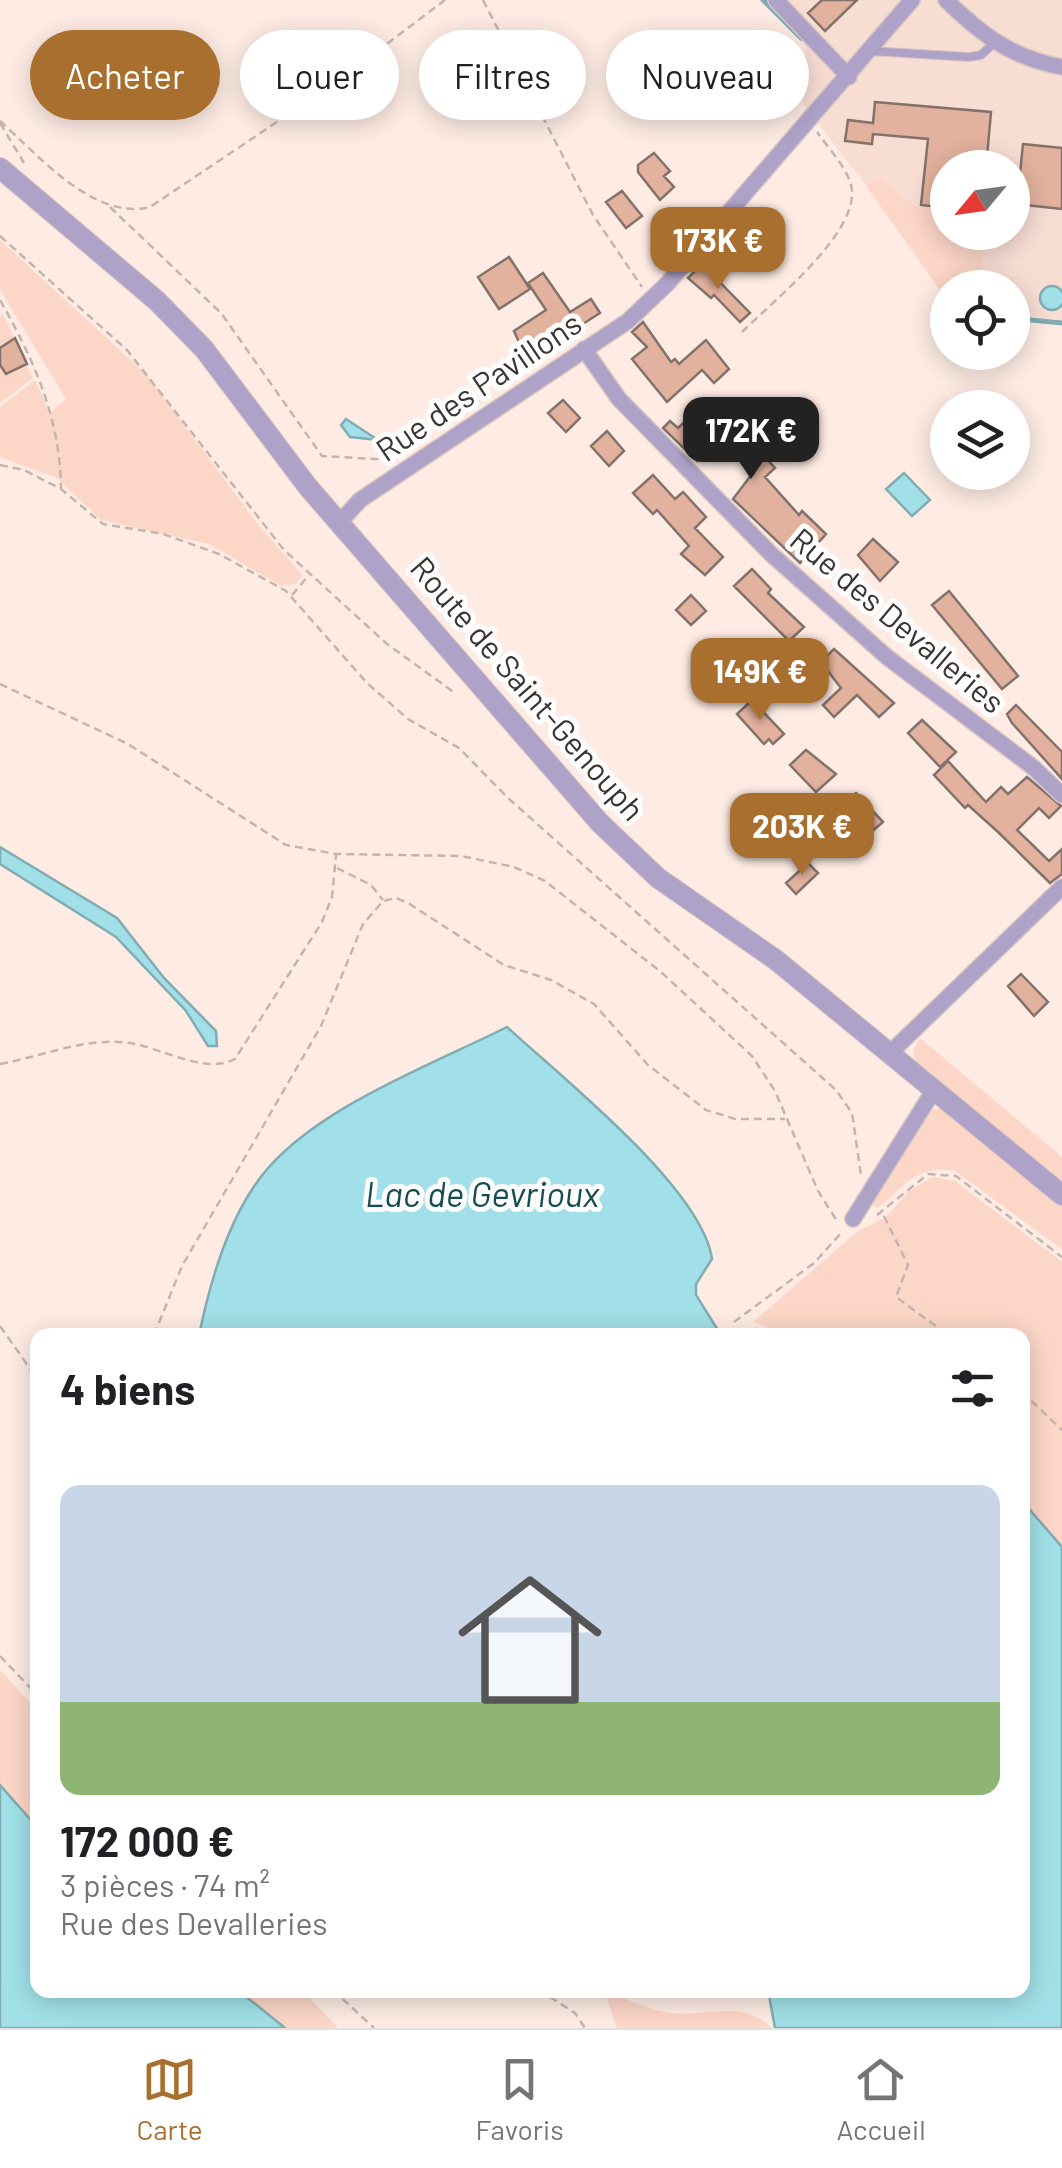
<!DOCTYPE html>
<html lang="fr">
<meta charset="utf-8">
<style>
:root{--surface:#fff;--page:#f6f6f6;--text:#202124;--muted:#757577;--line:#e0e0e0;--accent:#a86f2e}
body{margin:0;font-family:Barlow,sans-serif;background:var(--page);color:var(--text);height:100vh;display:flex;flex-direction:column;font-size:38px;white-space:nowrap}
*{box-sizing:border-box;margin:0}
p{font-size:32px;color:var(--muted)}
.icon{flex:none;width:55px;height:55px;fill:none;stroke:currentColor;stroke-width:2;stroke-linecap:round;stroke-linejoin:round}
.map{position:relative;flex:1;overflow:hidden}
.side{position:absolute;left:30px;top:1328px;width:1000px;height:670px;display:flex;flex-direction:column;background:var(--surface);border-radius:20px;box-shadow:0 5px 25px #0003}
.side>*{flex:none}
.banner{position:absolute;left:30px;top:30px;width:1002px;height:90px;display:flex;gap:20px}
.needle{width:65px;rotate:241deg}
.buttons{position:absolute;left:930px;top:150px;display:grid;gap:20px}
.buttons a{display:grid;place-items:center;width:100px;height:100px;border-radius:50%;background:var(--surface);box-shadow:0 5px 25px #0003;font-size:50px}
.price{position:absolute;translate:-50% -85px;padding:0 22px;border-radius:20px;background:var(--accent);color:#fff;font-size:32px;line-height:65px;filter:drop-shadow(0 2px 5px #0008)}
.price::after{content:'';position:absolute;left:50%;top:60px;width:30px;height:22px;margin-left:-15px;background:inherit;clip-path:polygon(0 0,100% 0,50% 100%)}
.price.selected{background:#222;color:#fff}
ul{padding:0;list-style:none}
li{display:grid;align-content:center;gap:20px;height:530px;padding:0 30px}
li+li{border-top:2px solid var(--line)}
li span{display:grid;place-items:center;height:310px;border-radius:20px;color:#555}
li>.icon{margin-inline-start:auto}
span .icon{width:180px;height:180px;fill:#fffc;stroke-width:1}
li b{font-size:42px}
h2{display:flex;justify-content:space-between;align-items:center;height:120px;padding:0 30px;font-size:42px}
.chip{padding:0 35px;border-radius:45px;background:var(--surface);box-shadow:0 5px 25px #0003;font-size:35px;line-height:90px}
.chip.selected{background:var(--accent);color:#fff}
.tab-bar{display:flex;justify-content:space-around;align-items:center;height:140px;border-top:2px solid var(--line);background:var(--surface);font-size:28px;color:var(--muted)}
.tab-bar a{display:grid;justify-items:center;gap:5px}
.tab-bar .selected{color:var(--accent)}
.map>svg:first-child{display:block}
</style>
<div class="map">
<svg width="1062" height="2028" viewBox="0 0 1062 2028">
<rect width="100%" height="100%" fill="#feece4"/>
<path fill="#f8ddd3" d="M 761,0 L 1062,0 L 1062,320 L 1013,315 L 1012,288 L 981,287 L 986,233 L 1012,232 L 1012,168 L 948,168 L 947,209 L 915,206 L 881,178 L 866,186 L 802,102 L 806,46 Z"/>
<path fill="#fcd6c7" d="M 881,178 L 915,206 L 947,209 L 948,232 L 986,233 L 981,287 L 948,288 L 947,300 L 866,186 Z
M 0,240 L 147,375 L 256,522 L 303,576 L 295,584 L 281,586 L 209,544 L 101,520 L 57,478 L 0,457 L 0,407 L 35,380 L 50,413 L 66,399 L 0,290 Z
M 3,314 L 33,378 L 0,403 L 0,317 Z
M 920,1038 L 1062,1157 L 1062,1183 L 915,1060 L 913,1051 Z
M 940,1108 L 1062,1204 L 1062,1249 L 955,1171 C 922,1164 906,1182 883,1204 L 876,1208 L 872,1203 L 929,1110 Z
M 933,1177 L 955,1181 L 1062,1262 L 1062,1547 L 1023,1502 L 1022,1335 L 792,1335 L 753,1322 L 857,1232 L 886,1217 L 910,1190 Z
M 0,1670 L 37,1710 L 37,1827 L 0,1785 Z
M 238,1990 L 302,1990 L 338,2028 L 285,2028 Z
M 612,1993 C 632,2002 650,2010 672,2013 C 705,2017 745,1999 771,2028 L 617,2028 L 607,1999 Z"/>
<path fill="#a1e0e8" stroke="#82acb1" stroke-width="2.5" d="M1040 298a12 12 0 1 1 24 0a12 12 0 1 1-24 0Z
M 346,419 L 378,440 L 350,437 L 341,425 Z
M 904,473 L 930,500 L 912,516 L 886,489 Z
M 0,847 L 117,918 L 164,978 L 216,1031 L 217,1046 L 208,1046 L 186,1011 L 116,937 L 0,864 Z
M 507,1027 C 561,1077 702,1188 712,1259 L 696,1284 L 696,1295 L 721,1335 L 199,1335 C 210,1283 227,1222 260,1178 C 312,1109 431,1065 507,1027 Z
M 1023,1502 L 1062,1547 L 1062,2028 L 775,2028 L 768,1990 L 1022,1990 Z
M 0,1785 L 37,1827 L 38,1990 L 238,1990 L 285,2028 L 0,2028 Z"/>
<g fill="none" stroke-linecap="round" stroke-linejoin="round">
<path stroke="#82acb1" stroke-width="5" d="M 763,0 L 801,38
M 1012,318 L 1062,323"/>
</g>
<path fill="#e3b29e" stroke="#82726b" stroke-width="2.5" d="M 822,0 L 857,0 L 825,31 L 808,13 Z
M 875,102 L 991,112 L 986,168 L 948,168 L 948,208 L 921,205 L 928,139 L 873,134 L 872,144 L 845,141 L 848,120 L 873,123 Z
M 1023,144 L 1062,148 L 1062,209 L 1017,204 Z
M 654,153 L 670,171 L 664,176 L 674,187 L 660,200 L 638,172 L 638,165 Z
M 622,191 L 642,216 L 626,228 L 606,202 Z
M 509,257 L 530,289 L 499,309 L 478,277 Z
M 702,264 L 750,313 L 740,322 L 714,295 L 711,298 L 688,278 Z
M 543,273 L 570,312 L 591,299 L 600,313 L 527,360 L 514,331 L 546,310 L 528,283 Z
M 643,322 L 671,362 L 675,359 L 679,364 L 706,340 L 729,369 L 714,383 L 702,370 L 667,402 L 632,359 L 647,347 L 632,332 Z
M 15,338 L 27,364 L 6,374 L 0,365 L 0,348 Z
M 563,400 L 580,418 L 566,432 L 548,413 Z
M 702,405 L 714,419 L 719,415 L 736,425 L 775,468 L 765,477 L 799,515 L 802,511 L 826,534 L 800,563 L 733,499 L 755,470 L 723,437 L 697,461 L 663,428 L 670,421 L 678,428 Z
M 607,431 L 624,451 L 609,466 L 591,446 Z
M 653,475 L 675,499 L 683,492 L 706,517 L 695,528 L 723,557 L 705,575 L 681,554 L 689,546 L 657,510 L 653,514 L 633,493 Z
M 873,539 L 898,562 L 880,581 L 858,555 Z
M 752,569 L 771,589 L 768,593 L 804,627 L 789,641 L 734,586 Z
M 949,591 L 1018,676 L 1002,689 L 932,605 Z
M 691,595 L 706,611 L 691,625 L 676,610 Z
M 834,649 L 894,703 L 879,717 L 857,695 L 834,717 L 823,705 L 841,688 L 821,662 Z
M 727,662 L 744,680 L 731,693 L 714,676 Z
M 752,700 L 784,734 L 773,744 L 769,739 L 764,744 L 737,714 Z
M 1016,705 L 1062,752 L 1062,779 L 1012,723 L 1007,714 Z
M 922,720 L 956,752 L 940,767 L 908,733 Z
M 806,750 L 836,774 L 816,792 L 790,765 Z
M 948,761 L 986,802 L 1001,787 L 1008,794 L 1027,777 L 1061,806 L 1049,818 L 1039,808 L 1017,830 L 1049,861 L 1062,849 L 1062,874 L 1050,883 L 998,832 L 968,805 L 965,808 L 934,775 Z
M 856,793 L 883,822 L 869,834 L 842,806 Z
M 808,863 L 818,873 L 796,894 L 786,883 Z
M 1021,974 L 1048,1002 L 1034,1016 L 1008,986 Z"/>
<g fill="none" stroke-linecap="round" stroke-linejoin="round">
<defs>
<path id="service" d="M 871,51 L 969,57 L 981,55 L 994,43"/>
<path id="minor" d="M 776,0 L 849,77
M 946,0 C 982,35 1012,58 1062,67
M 584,349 L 619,399 L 771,554 L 887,657 L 1034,768 L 1062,795
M 341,521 L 360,500 L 628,321 L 667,284 L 912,0
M 890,1053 L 1062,887
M 853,1219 L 934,1090"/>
<path id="tertiary" d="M 0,168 L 157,301 L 204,349 L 308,487 L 600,823 L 658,878 L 776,960 L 1062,1195"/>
</defs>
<use href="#service" stroke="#d7c7c0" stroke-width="10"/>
<use href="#minor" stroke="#d7c7c0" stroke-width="18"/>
<use href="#tertiary" stroke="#d7c7c0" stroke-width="22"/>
<path stroke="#c3b5ae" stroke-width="2.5" stroke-dasharray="8 5" stroke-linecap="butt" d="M 483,0 L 593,215 L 642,287
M 0,121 C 38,155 94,221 150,207 L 335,83 L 445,0
M 0,123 L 24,163
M 110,207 L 221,313 L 322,456 L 394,460
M 0,236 L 127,350 L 284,550 L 387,644 L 455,693
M 0,300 C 35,362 60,418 61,489
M 742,332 C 772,302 863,230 851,185 C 846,166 828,148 817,132
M 0,465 L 24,470 L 61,489 L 103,524 L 163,534 L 219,554 L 286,591 L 367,683 L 408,719 L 459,748 L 508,798 L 836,1090 L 852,1113 L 861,1175
M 292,595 L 309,575
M 0,684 L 128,744 L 286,845 L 336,854 L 461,856 L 514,867 L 545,881 L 661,972 L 752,1056 L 775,1091 L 818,1191 L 837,1221
M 337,868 L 371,885 L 383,900
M 0,1064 C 44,1056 84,1037 130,1043 C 162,1048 206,1075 235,1059 L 322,922 L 332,897 L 336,855
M 877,1215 L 928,1174 L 956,1176 L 1062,1257
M 884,1216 L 908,1265 L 896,1297 L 948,1335
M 734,1322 L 814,1263 L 842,1232
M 0,1326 L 38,1380
M 154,1335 L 182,1266 L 321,1026 L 363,924 L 383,901 L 396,898 L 408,903 L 504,965 L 551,980 L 594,1004 L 648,1065 L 706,1110 L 735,1119 L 785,1119
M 1022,1392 L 1062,1430
M 0,1656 L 38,1696
M 333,1990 L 374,2028
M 539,1990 L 575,2013 L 585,2028"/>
<use href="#service" stroke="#afa2c8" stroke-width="8"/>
<use href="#minor" stroke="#afa2c8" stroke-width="15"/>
<use href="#tertiary" stroke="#afa2c8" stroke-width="20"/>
</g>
<g text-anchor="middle" stroke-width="10" stroke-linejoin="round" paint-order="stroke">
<g font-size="32" fill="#3b3431" stroke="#fdfdfd">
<text transform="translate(479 387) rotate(-34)" y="11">Rue des Pavillons</text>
<text transform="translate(897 621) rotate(40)" y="11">Rue des Devalleries</text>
<text transform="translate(527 689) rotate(49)" y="11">Route de Saint-Genouph</text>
</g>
<g font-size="35" font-style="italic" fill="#154c52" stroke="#fdfdfd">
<text x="482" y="1207">Lac de Gevrioux</text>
</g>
</g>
</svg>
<div class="buttons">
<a><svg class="needle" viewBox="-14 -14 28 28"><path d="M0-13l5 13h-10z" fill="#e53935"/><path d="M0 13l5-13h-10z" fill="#757577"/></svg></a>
<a><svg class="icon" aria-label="locate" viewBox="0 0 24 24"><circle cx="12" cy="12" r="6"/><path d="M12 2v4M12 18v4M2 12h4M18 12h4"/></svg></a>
<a><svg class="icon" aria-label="layers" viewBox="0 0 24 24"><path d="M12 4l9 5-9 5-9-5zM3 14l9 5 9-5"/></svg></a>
</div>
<b class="price" style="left:718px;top:292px">173K €</b>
<b class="price selected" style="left:751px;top:482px">172K €</b>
<b class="price" style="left:760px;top:723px">149K €</b>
<b class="price" style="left:802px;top:878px">203K €</b>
<div class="banner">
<a class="chip selected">Acheter</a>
<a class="chip">Louer</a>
<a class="chip">Filtres</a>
<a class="chip">Nouveau</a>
</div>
<section class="side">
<h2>4 biens<svg class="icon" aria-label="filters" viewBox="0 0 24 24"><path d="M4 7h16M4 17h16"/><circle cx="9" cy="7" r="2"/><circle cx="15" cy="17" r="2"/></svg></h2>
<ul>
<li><span style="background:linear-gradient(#c9d6e8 70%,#8fb573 0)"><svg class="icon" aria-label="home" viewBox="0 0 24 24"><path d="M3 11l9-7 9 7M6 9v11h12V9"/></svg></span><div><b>172 000 €</b><p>3 pièces · 74 m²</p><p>Rue des Devalleries</p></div></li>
</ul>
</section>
</div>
<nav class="tab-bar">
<a class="selected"><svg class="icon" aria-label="map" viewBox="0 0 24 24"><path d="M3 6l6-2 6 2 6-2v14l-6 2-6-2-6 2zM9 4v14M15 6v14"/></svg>Carte</a>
<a><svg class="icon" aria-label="saved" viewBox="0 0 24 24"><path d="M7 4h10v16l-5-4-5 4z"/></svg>Favoris</a>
<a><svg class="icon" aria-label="home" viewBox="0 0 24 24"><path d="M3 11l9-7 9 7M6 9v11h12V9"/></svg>Accueil</a>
</nav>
